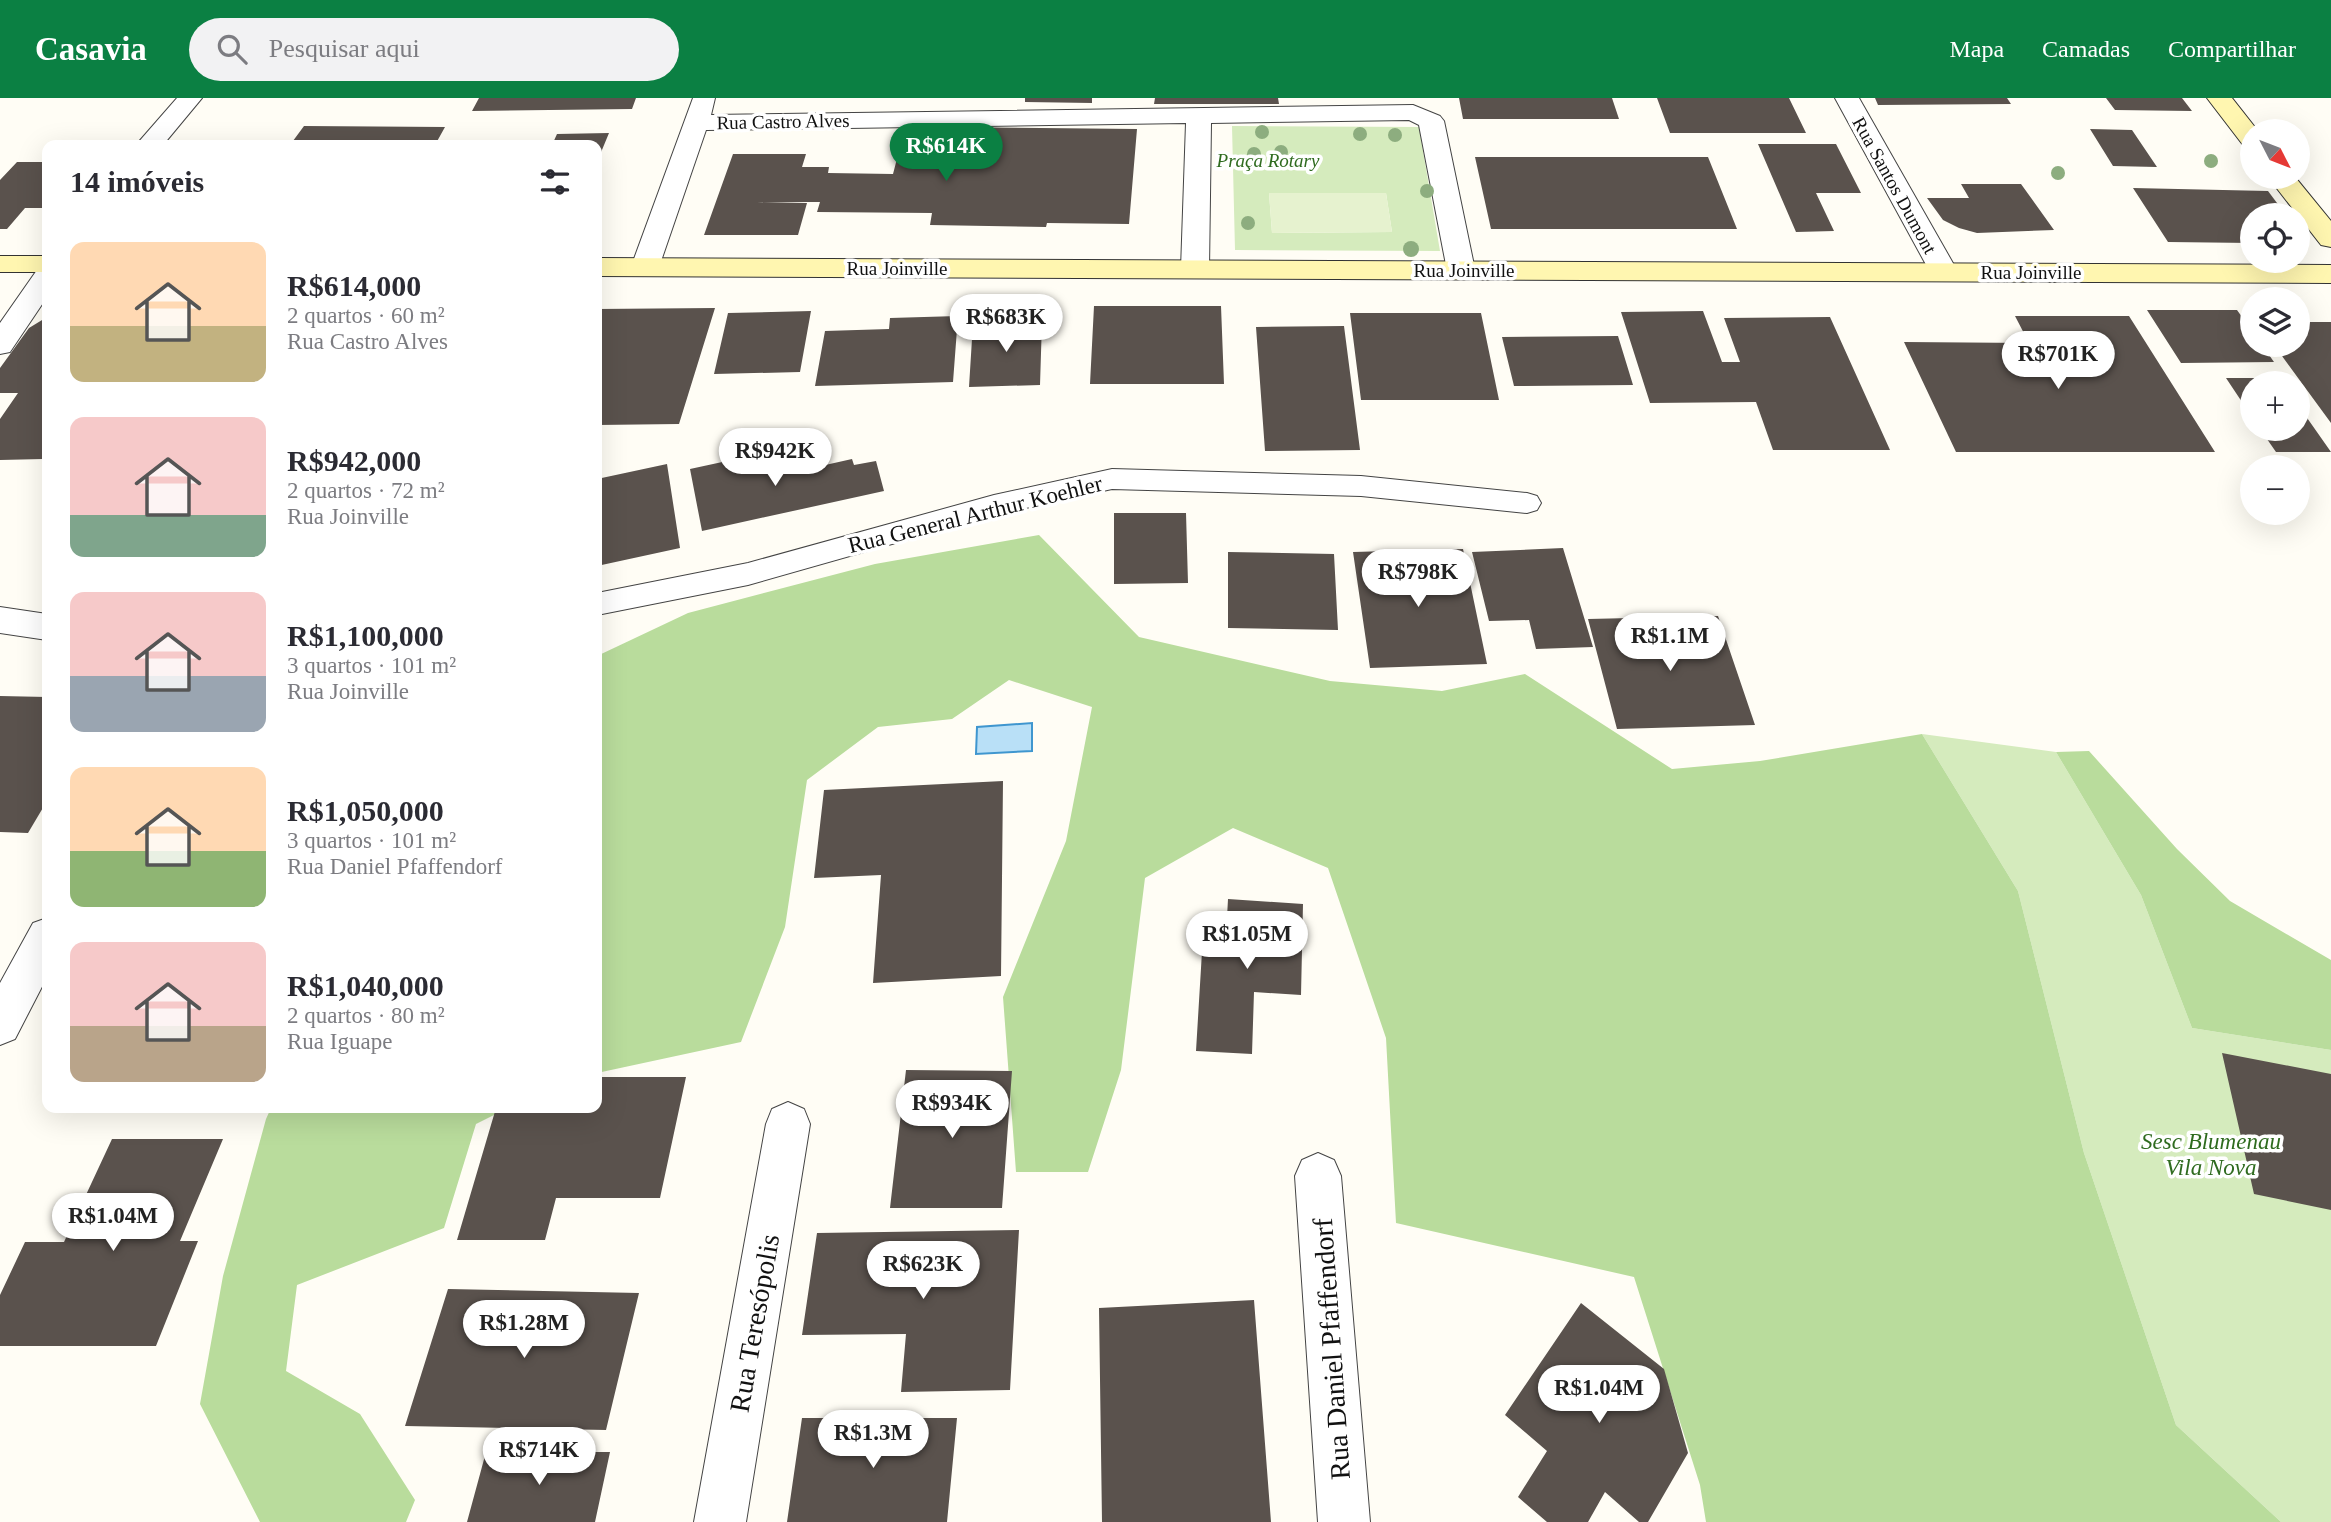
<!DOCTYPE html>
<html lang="pt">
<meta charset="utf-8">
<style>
:root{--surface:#fff;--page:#f2f2f3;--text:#2b2b33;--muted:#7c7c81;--accent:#0b8043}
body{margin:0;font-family:Georgia,serif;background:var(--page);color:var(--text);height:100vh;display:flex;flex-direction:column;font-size:26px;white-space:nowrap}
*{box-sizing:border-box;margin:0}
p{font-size:23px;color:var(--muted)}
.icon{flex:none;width:38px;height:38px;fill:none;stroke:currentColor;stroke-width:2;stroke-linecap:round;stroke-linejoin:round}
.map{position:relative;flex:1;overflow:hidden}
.drawer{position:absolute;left:42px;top:42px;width:560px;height:973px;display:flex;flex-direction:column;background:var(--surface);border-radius:14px;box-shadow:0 7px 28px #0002}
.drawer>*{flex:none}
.needle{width:46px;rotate:132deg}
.fabs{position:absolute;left:2240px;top:21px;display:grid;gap:14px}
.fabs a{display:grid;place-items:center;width:70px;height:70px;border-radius:50%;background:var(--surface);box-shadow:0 7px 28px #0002;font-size:35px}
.price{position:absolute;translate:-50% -60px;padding:0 16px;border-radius:24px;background:#fff;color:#222;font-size:23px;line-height:46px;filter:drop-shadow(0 2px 4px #0008)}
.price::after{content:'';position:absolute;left:50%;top:42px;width:21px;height:16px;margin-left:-10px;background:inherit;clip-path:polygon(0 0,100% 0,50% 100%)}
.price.selected{background:var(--accent);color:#fff}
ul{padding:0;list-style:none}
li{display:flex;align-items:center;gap:21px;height:175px;padding:0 28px}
li span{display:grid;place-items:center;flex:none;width:196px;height:140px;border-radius:14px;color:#555}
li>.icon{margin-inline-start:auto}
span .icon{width:84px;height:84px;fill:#fffc;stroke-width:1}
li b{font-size:30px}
h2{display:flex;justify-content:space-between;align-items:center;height:84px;padding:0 28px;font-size:30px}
header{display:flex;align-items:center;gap:42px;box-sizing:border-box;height:98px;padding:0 35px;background:var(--accent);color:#fff}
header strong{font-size:33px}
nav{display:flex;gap:38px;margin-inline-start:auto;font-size:24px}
.search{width:490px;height:63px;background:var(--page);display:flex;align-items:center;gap:18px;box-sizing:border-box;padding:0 24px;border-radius:38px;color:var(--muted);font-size:26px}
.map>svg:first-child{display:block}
</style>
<header>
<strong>Casavia</strong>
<div class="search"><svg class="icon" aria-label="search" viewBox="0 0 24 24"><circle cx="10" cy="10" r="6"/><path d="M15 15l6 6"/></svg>Pesquisar aqui</div>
<nav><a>Mapa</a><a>Camadas</a><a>Compartilhar</a></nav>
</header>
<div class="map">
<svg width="2331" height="1424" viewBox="0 0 2331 1424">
<rect width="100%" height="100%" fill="#fffdf5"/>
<path fill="#d5ebbd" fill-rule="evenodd" d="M 1232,28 L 1419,29 L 1440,153 L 1235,152 ZM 1269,95 L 1386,95 L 1392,134 L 1272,135 Z
M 1922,636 L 2056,654 L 2141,797 L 2192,930 L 2331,952 L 2331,1424 L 2281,1424 L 2176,1327 L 2084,1055 L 2018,793 Z"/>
<path fill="#b9dc9c" d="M 1039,437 L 1139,539 L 1330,583 L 1442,593 L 1525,576 L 1672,671 L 1760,663 L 1922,636 L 2018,793 L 2084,1055 L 2176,1327 L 2281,1424 L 1706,1424 L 1700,1387 L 1634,1179 L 1396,1125 L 1386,940 L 1328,770 L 1233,730 L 1145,780 L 1121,972 L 1088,1074 L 1016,1074 L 1003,899 L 1066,743 L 1092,609 L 1009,582 L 952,621 L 878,629 L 807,682 L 785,829 L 741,944 L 597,975 L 597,558 L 688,515 L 875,466 Z
M 2089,653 L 2177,751 L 2230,803 L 2331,862 L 2331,952 L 2192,930 L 2141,797 L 2056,654 Z
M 271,1010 L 508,1010 L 476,1026 L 444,1130 L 297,1187 L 286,1273 L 360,1316 L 415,1402 L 406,1424 L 260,1424 L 200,1306 L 223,1178 L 266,1021 Z"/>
<path fill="#e6f2cf" d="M 1269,95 L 1386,95 L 1392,134 L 1272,135 Z"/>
<path fill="#b9e0f7" stroke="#3f96cf" stroke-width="2" d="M 1032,625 L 1032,653 L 976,656 L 977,629 Z"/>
<path fill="#5a524d" d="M 479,0 L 636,0 L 632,11 L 472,13 Z
M 1025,0 L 1092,0 L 1092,5 L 1025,4 Z
M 1155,0 L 1278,0 L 1279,6 L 1154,6 Z
M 1459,0 L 1612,0 L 1619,21 L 1463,21 Z
M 1657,0 L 1789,0 L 1806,35 L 1670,35 Z
M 1875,0 L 2007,0 L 2011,6 L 1878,7 Z
M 2106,0 L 2182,0 L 2192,13 L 2115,12 Z
M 304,28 L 445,29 L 435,47 L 290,47 Z
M 951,29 L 1137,31 L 1129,126 L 1047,125 L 1046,129 L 930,127 L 932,115 L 817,114 L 820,104 L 757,104 L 807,105 L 798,137 L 704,137 L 733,56 L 806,56 L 802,69 L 829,69 L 828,75 L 893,76 L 899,53 L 945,54 Z
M 2090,31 L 2132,32 L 2157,69 L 2113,68 Z
M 609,35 L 597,64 L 597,47 L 552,47 L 557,36 Z
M 448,43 L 526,43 L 524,47 L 445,47 Z
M 1758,46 L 1836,46 L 1861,95 L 1816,95 L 1834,133 L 1796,134 Z
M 1475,59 L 1708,59 L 1737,131 L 1491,131 Z
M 17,64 L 47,64 L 47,110 L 25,110 L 7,131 L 0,131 L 0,82 Z
M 1961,86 L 2021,86 L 2054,132 L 1977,135 L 1959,130 L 1943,122 L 1927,100 L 1969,100 Z
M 2133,90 L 2268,93 L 2286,117 L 2252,117 L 2252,145 L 2168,144 Z
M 1094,208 L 1221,208 L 1224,286 L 1090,286 Z
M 715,210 L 679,326 L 597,327 L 597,211 Z
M 2147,212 L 2237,212 L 2252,233 L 2252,247 L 2262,247 L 2274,264 L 2181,265 Z
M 811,213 L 800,274 L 714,276 L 728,215 Z
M 1703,213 L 1722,264 L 1740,264 L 1724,220 L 1830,219 L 1890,352 L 1773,352 L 1756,304 L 1650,305 L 1621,214 Z
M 1350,215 L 1481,215 L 1499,302 L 1361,302 Z
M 958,218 L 953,284 L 815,288 L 825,233 L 889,231 L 890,220 Z
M 2015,218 L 2129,218 L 2215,354 L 1956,354 L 1904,244 L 2029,245 Z
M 47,219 L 47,354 L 43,361 L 0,362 L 0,321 L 18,295 L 0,295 L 0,270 L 29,230 Z
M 1042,223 L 1040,287 L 969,289 L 973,225 Z
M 2298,224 L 2331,224 L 2331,325 L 2274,247 L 2298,247 Z
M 1344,228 L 1360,352 L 1265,353 L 1256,229 Z
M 1618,238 L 1633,287 L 1514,288 L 1502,239 Z
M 2226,280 L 2278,280 L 2282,285 L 2252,285 L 2252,319 Z
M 2298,307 L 2331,354 L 2276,354 L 2260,331 L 2298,331 Z
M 750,358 L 753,370 L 799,359 L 803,372 L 852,361 L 854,367 L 876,363 L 884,393 L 702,433 L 690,371 Z
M 667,366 L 680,450 L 597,468 L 597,381 Z
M 1114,415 L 1186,415 L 1188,485 L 1114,486 Z
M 1563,450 L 1593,549 L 1536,551 L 1529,522 L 1489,523 L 1472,454 Z
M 1463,451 L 1487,566 L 1370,570 L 1353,454 Z
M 1228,454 L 1334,456 L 1338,532 L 1228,530 Z
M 1718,518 L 1755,627 L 1617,631 L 1588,521 Z
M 0,598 L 47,599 L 47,703 L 28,735 L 0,734 Z
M 1003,683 L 1001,878 L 873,885 L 881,777 L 814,780 L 824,692 Z
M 1228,801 L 1303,806 L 1301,897 L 1254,894 L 1252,956 L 1196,953 L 1203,837 L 1226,838 Z
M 2222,955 L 2331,976 L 2331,1112 L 2254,1096 Z
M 906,972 L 1012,973 L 1002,1110 L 890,1110 Z
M 597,979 L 686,979 L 660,1100 L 556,1100 L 545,1142 L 457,1142 L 496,1010 L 597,1010 Z
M 112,1041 L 223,1041 L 180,1143 L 198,1143 L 156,1248 L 0,1248 L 0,1197 L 25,1144 L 64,1144 Z
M 1019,1132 L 1010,1292 L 901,1294 L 906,1236 L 802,1237 L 817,1135 Z
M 448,1191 L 639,1195 L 606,1332 L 405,1328 Z
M 1254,1202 L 1271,1424 L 1102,1424 L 1099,1210 Z
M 1581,1205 L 1664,1271 L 1688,1355 L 1648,1424 L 1639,1424 L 1605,1394 L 1588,1424 L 1547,1424 L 1518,1399 L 1547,1353 L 1505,1317 Z
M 802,1320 L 957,1320 L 947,1424 L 787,1424 Z
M 486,1354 L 610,1354 L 595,1424 L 467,1424 Z"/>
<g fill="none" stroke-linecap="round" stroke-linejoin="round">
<defs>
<path id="lane" d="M 1112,371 L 1361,378 L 1527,395 L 1537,398 L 1541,405 L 1537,412 L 1527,415 L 1361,398 L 1112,391 L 994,417 L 748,487 L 597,517 L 597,495 L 748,465 L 994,397 Z"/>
<path id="street" d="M 177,0 L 202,0 L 163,47 L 136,47 Z
M 693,0 L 715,0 L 711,17 L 1413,7 L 1440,18 L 1444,23 L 1475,172 L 1471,178 L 1461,181 L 1451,178 L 1447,172 L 1419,27 L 1409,22 L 1211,25 L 1209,171 L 1205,177 L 1195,180 L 1185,177 L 1181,171 L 1186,25 L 706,32 L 659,169 L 655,175 L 645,178 L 635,175 L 631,169 Z
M 1835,0 L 1859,0 L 1958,174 L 1954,180 L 1944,183 L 1934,180 L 1930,174 Z
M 47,169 L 47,199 L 10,254 L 0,256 L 0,225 L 37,172 Z
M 0,509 L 47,516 L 47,542 L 0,535 Z
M 47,820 L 47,879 L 15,941 L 0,947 L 0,885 L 33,825 Z
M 788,1004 L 804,1011 L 810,1026 L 746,1424 L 694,1424 L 766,1026 L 772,1011 Z
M 1318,1055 L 1334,1062 L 1341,1078 L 1370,1424 L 1318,1424 L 1295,1078 L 1302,1062 Z"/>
<path id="secondary" d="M 2207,0 L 2232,0 L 2258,33 L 2252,33 L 2252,50 L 2243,47 Z
M 2268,79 L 2295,79 L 2331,123 L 2331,149 L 2321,147 Z
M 0,158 L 47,158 L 47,174 L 0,174 Z
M 597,160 L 2331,167 L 2331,185 L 597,178 Z"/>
</defs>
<use href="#lane" stroke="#444" stroke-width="2"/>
<use href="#street" stroke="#444" stroke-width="2"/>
<use href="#secondary" stroke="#333" stroke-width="2"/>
<use href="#lane" fill="#fff" fill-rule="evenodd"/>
<use href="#street" fill="#fff" fill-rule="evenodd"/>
<use href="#secondary" fill="#fff6b0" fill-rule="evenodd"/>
</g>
<g fill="#8dad7f">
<circle cx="1262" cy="34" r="7"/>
<circle cx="1360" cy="36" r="7"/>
<circle cx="1395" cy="37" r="7"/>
<circle cx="1281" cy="54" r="7"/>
<circle cx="1254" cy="56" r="7"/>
<circle cx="2211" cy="63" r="7"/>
<circle cx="2058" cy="75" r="7"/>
<circle cx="1427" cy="93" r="7"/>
<circle cx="1248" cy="125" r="7"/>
<circle cx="1411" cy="151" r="8"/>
</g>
<g text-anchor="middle" stroke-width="7" stroke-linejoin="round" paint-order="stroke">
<g font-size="19" fill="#111" stroke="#fff">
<text transform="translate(783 23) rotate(-1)" y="7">Rua Castro Alves</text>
<text transform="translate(1895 87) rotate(61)" y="7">Rua Santos Dumont</text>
<text x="897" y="177">Rua Joinville</text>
<text x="1464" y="179">Rua Joinville</text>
<text x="2031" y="181">Rua Joinville</text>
</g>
<g font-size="19" font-style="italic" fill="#2f6b1f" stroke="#fff">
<text x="1268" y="69">Praça Rotary</text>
</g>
<g font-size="23" fill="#111" stroke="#fff">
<text transform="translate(975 416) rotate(-14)" y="8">Rua General Arthur Koehler</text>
</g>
<g font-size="23" font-style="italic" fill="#2f6b1f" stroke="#fff">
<text x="2211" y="1051">Sesc Blumenau<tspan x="2211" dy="26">Vila Nova</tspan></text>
</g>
<g font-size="28" fill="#111" stroke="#fff">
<text transform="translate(754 1225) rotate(-80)" y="10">Rua Teresópolis</text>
<text transform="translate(1331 1251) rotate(-94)" y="10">Rua Daniel Pfaffendorf</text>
</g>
</g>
</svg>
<div class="fabs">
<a><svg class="needle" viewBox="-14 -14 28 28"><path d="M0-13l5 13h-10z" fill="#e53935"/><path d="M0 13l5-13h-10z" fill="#7c7c81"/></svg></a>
<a><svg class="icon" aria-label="locate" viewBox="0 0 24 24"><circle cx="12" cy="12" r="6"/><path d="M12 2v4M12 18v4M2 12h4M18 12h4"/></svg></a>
<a><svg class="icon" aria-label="layers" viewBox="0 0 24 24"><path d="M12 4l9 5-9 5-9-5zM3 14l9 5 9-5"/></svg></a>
<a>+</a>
<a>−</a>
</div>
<b class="price selected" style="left:946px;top:85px">R$614K</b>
<b class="price" style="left:1006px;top:256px">R$683K</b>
<b class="price" style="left:2058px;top:293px">R$701K</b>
<b class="price" style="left:775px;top:390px">R$942K</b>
<b class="price" style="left:1418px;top:511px">R$798K</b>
<b class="price" style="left:1670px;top:575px">R$1.1M</b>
<b class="price" style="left:1247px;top:873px">R$1.05M</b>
<b class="price" style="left:952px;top:1042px">R$934K</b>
<b class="price" style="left:113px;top:1155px">R$1.04M</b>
<b class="price" style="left:923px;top:1203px">R$623K</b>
<b class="price" style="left:524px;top:1262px">R$1.28M</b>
<b class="price" style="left:1599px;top:1327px">R$1.04M</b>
<b class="price" style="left:873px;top:1372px">R$1.3M</b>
<b class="price" style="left:539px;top:1389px">R$714K</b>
<section class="drawer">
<h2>14 imóveis<svg class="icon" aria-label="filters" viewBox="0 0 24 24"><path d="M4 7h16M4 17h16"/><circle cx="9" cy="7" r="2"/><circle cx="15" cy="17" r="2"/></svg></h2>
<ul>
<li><span style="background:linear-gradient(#ffd9b3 60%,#c2b280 0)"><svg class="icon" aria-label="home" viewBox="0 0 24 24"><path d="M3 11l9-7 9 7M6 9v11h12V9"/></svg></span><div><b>R$614,000</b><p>2 quartos · 60 m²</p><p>Rua Castro Alves</p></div></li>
<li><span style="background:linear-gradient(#f6c9c9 70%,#7fa58c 0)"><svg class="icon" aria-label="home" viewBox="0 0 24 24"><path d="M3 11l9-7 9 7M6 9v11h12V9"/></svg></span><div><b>R$942,000</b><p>2 quartos · 72 m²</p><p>Rua Joinville</p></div></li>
<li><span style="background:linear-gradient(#f6c9c9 60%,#9aa5b1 0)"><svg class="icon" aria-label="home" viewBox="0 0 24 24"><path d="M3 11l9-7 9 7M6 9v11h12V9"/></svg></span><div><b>R$1,100,000</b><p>3 quartos · 101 m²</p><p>Rua Joinville</p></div></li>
<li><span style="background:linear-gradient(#ffd9b3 60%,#8fb573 0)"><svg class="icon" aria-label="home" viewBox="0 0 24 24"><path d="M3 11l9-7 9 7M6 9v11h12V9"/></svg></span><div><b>R$1,050,000</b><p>3 quartos · 101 m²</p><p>Rua Daniel Pfaffendorf</p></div></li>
<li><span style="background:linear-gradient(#f6c9c9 60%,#b9a48a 0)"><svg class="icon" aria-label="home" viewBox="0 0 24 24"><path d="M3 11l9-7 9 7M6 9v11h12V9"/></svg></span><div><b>R$1,040,000</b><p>2 quartos · 80 m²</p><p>Rua Iguape</p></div></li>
</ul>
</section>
</div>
